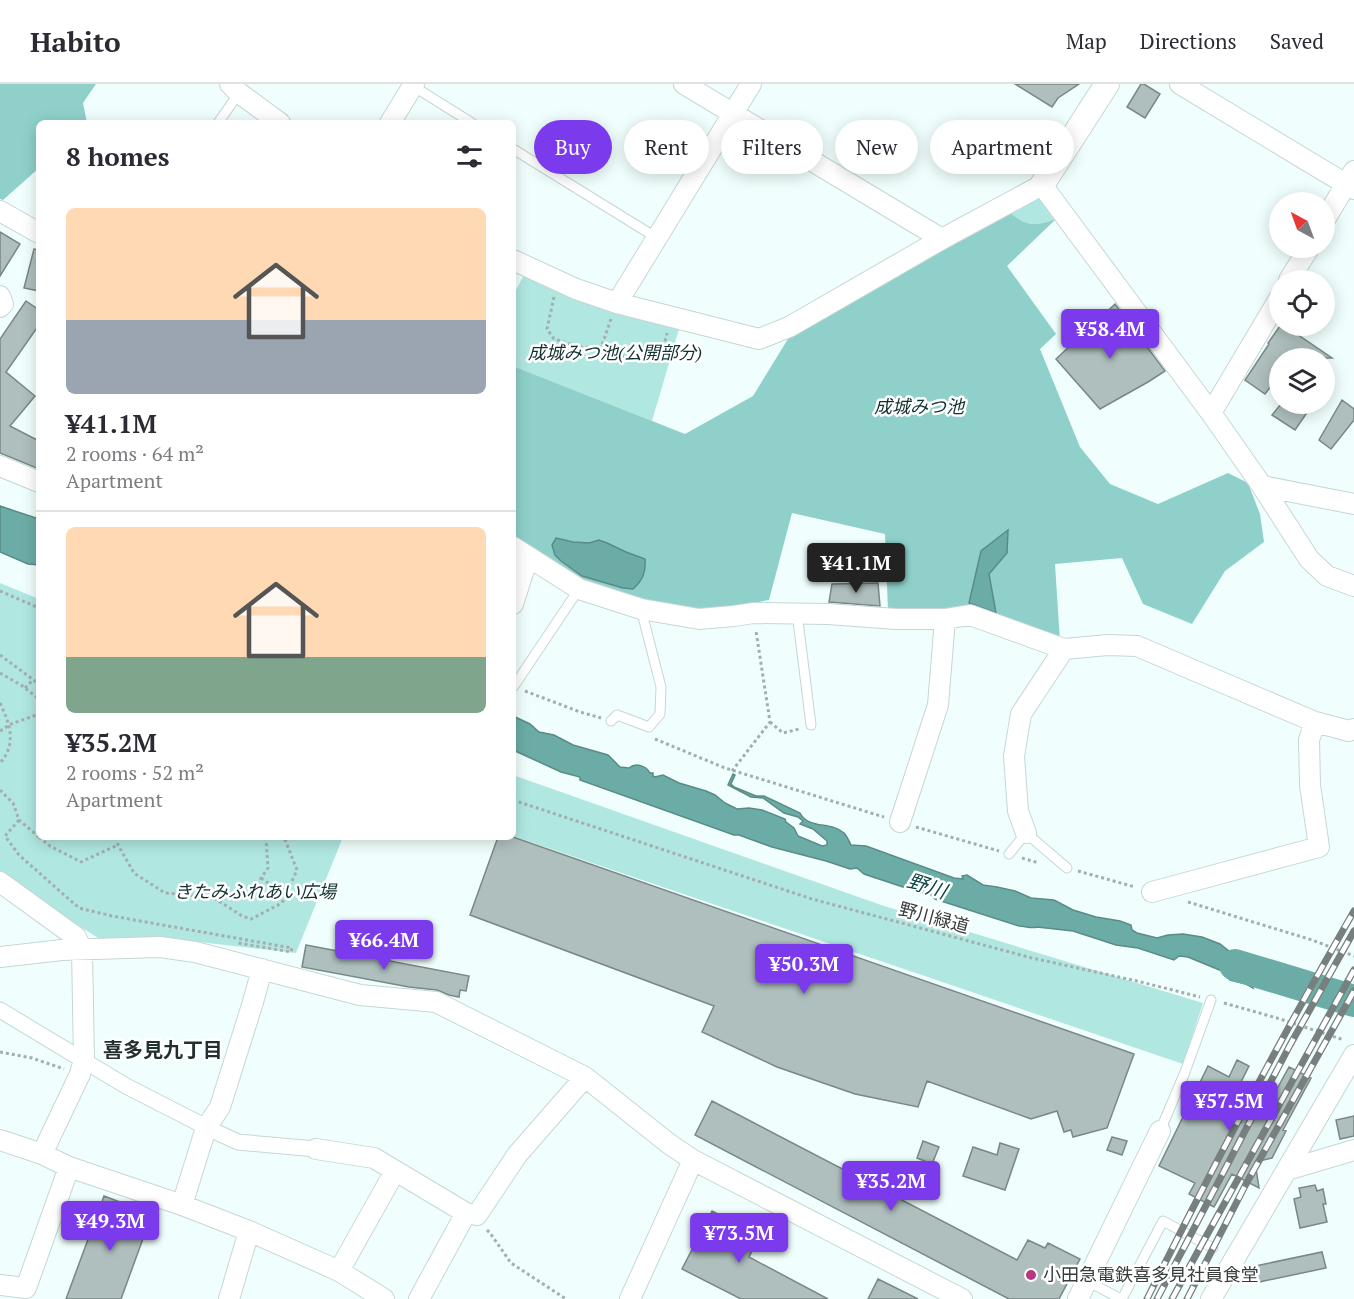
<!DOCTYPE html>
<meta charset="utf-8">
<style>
:root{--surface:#fff;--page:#f7f7f7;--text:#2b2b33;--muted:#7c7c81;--line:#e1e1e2;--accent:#7c3aed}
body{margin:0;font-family:"PT Serif","Noto Sans JP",serif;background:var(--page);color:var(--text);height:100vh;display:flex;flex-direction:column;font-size:22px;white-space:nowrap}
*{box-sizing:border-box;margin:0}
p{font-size:20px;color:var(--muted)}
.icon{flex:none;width:33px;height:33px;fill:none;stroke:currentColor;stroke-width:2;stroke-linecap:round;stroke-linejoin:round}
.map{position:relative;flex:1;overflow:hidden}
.panel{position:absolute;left:36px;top:36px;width:480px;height:720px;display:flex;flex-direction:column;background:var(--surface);border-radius:9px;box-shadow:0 3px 15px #0003}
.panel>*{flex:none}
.hud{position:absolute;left:534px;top:36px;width:570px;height:54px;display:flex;gap:12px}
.needle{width:39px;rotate:319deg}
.controls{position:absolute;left:1269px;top:108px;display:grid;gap:12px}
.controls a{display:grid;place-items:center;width:66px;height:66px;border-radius:50%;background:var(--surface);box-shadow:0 3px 15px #0003;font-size:30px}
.price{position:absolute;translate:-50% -51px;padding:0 14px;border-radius:6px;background:var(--accent);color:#fff;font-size:20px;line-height:39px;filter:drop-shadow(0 2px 3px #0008)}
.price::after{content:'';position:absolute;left:50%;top:36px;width:18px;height:14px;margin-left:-9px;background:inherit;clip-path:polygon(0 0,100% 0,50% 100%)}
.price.current{background:#222;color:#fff}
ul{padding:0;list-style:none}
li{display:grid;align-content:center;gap:12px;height:318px;padding:0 30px}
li+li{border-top:2px solid var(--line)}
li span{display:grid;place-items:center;height:186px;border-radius:9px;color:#555}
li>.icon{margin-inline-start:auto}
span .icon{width:108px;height:108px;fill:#fffc;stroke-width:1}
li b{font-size:26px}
h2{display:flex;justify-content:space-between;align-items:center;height:72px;padding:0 30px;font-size:26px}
.pill{padding:0 21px;border-radius:27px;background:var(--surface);box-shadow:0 3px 15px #0003;font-size:21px;line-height:54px}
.pill.current{background:var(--accent);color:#fff}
header{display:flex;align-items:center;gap:36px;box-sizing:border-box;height:84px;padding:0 30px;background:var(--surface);border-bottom:2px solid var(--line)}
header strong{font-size:28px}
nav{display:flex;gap:33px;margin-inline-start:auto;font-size:21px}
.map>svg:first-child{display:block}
</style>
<header>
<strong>Habito</strong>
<nav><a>Map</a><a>Directions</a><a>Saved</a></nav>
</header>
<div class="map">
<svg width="1354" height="1215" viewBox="0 0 1354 1215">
<rect width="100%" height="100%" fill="#f0fffd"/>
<path fill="#b1e7e1" d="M 1037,111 L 1056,135 C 1033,143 1026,142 1008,127 Z
M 528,183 L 682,235 L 652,337 L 513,282 L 513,212 Z
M 0,499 L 39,515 L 39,753 L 343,753 L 296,869 L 164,854 L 98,854 L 0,791 Z
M 513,691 L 884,822 L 1203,919 L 1183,980 L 513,752 Z"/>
<path fill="#8fd1ca" d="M 0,0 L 96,0 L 83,19 L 87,39 L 39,39 L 39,84 L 3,116 L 0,115 Z
M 1008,127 C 1026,142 1033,143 1056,135 L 1007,182 L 1056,250 L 1040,265 L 1080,363 L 1110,400 L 1158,420 L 1228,389 L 1248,399 L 1260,430 L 1264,458 L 1225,487 L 1192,540 L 1143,520 L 1122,474 L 1055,480 L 1060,557 L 888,527 L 885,450 L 792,429 L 769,516 L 686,532 L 629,525 L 513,465 L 513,282 L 685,350 L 753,312 L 799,237 Z"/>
<path fill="#6bada6" stroke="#5b8b86" stroke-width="1.5" d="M 0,422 L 39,435 L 39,481 L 28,480 L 0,468 Z
M 1008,446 L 1007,469 L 989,490 L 996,529 L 969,519 L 981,467 Z
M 556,454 L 573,458 L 589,459 L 599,456 L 607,459 L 626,468 L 645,475 C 646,488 643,496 633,505 L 623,504 L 582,492 L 561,477 L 555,471 L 552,461 Z
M 513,632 L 530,640 L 539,648 L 554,651 L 573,661 L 608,671 L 620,683 L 629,684 C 636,678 646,682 650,689 L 653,689 L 653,692 L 655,693 L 663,691 L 679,699 L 706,707 L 715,711 L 725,719 L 737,725 L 749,724 L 762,726 L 785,735 L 786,738 L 794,744 L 798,752 L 822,762 L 827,761 L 827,757 L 813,745 L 800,740 L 803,737 L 798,733 L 784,729 L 763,714 L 751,713 L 728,701 L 733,690 L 735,691 L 731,700 L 734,703 L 756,712 L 764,712 L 800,729 C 809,746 831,737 844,749 C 847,752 849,757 851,761 L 866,762 L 954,794 L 963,795 L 962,792 L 967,791 L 983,801 L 997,803 L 1015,807 L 1031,814 L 1054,816 L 1073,826 L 1096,833 L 1120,837 L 1131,841 L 1132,846 L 1137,849 L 1157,854 L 1168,851 L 1183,850 L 1202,853 L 1220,860 L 1244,879 L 1280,886 L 1273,897 L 1255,889 C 1249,894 1250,897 1253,904 L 1246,900 L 1230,896 L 1222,887 L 1188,873 L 1179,872 L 1174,876 L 1138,864 L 1116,861 L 1073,847 L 1037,843 C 1031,845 1026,842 1019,842 L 935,815 L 930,810 L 915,807 L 864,790 L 857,784 L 850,785 L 826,777 L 772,763 L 739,751 L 734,751 L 580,696 L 580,693 L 561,688 L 513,666 Z"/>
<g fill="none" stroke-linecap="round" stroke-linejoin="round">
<path stroke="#6bada6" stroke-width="32" d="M 1235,881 L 1354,917"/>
</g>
<path fill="#aebfbd" stroke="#788886" stroke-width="1.5" d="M 1015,0 L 1079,0 L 1058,14 L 1052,23 Z
M 1141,0 L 1144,0 L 1160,10 L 1145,34 L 1127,23 Z
M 0,148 L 20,160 L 0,192 Z
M 34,165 L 39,166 L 39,207 L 24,204 Z
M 26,217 L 39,226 L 39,241 L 6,288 L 35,312 L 10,342 L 39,357 L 39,385 L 0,369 L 0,255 Z
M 1115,220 L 1165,287 L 1148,298 L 1100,325 L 1056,275 Z
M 1280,242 L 1285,242 L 1332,274 L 1280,274 L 1280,290 L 1265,310 L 1245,296 L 1269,260 L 1268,259 Z
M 1342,316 L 1354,325 L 1354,336 L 1331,365 L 1319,356 Z
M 1281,320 L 1313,320 L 1295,346 L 1272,331 Z
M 878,499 L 880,522 L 829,518 L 832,500 Z
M 498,753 L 513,753 L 1134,970 L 1107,1044 L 1073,1053 L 1071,1046 L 1064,1048 L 1057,1027 L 1031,1035 L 927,997 L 918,1023 L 855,1010 L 777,983 L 702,948 L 714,922 L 470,831 Z
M 306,861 L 469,892 L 466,907 L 460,906 L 459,913 L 449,911 L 437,906 L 409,903 L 302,883 Z
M 1237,976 L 1249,982 L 1232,1016 L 1262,1032 L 1289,983 L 1311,994 L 1283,1046 L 1286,1047 L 1272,1074 L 1255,1078 L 1259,1104 L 1232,1090 L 1214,1123 L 1189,1110 L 1195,1099 L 1159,1082 L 1208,982 L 1229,993 Z
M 712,1017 L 1017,1176 L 1028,1156 L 1045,1164 L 1048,1159 L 1080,1175 L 1059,1215 L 1009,1215 L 695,1051 Z
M 1354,1032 L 1354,1052 L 1340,1055 L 1336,1036 Z
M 1112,1053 L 1127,1057 L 1122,1071 L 1107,1066 Z
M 923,1057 L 939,1063 L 932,1080 L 917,1074 Z
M 1000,1059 L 1019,1065 L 1005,1106 L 963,1092 L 973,1063 L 997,1071 Z
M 1315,1101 L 1317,1107 L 1323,1105 L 1326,1120 L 1323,1120 L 1327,1138 L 1300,1144 L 1294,1115 L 1301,1113 L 1299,1104 Z
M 104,1112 L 152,1130 L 121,1215 L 66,1215 Z
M 712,1127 L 760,1152 L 749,1173 L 828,1215 L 741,1215 L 682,1185 Z
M 1322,1168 L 1326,1184 L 1259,1198 L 1255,1182 Z
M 878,1195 L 918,1215 L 868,1215 Z"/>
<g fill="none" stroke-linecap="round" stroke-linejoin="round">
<defs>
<path id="service" d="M 413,2 L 472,39
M 218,39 L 239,9
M 513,65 L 657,154
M 797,529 L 811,641
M 514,602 L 579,505
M 611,637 L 617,631 L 649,643 L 660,630 L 661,603 L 641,525
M 1009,770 L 1026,749 L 1067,784
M 1160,1047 L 1185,988 L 1211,916
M 1087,1197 L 1121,1215
M 1122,1215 L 1163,1137 L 1213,1164"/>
<path id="pedestrian" d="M 0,926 L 126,1002 L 216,1048 L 238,1058 L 316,1065"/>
<path id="minor" d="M 230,0 L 239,9 L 280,39
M 684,0 L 942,155
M 1180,0 L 1354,105
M 390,39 L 414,0
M 0,127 L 39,149
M 1324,137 L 1354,87
M 513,176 L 576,205 L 617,219 L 759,255 L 789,243 L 942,155 L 1042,101 L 1211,329 L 1262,402 L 1309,475 L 1327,492 L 1354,502
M 1289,196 L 1309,164
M 0,212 L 3,220 L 0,223
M 617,219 L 751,0
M 1211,329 L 1280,213
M 0,382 L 39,398
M 1262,402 L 1354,420
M 513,463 L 579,505 L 641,525 L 699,535 L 734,532 L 753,529 L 828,530 L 896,535 L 945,535 L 970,531 L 1064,565 L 1108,561 L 1137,562 L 1315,638 L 1349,647 L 1354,645
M 513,520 L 528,473
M 900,738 L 938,621 L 945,535
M 1026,749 L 1018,727 L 1014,672 L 1021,630 L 1064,565
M 0,798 L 76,853 L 82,866 L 84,976 L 80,990 L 42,1070
M 1152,808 L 1319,763 L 1310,701 L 1309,656 L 1315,638
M 0,873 L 62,866 L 160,863 L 195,868 L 360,911 L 436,918 L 585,993 L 668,1059 L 693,1076 L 962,1215
M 0,1056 L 42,1070 L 69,1083 L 182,1121 L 249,1147 L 339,1187 L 384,1215
M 316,1065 L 374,1074 L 466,1129 L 477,1131 L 517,1071 L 585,993
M 1287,1086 L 1354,1066
M 182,1121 L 206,1044 L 220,1023 L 253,918 L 262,885
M 339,1187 L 395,1087
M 0,1201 L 26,1204 L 69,1083
M 229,1215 L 249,1147
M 419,1215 L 466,1129
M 630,1215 L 693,1076
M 1078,1215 L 1160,1047
M 1211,1215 L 1354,971"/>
<path id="tertiary" d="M 1042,101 L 1107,0"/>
</defs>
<use href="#service" stroke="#c5d7d4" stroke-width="11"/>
<use href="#pedestrian" stroke="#c5d7d4" stroke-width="17"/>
<use href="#minor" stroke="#c5d7d4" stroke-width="22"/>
<use href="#tertiary" stroke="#c5d7d4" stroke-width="26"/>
<path stroke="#a3aead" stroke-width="3" stroke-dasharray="3 3" stroke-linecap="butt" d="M 554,213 L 547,245 L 554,255 L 580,263 L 601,264
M 611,235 L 601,264 L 631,276 L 655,275 L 663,266 L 667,249
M 0,507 L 39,524
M 0,571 L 39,600
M 0,589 L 21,601 L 39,615
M 25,604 L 33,596
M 525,607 L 580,628 L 601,634
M 0,619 C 10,640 17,660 0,679
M 770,638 L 783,649 L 799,645
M 0,647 L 11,640 L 39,630
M 655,655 L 725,684 L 884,733
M 732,687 L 770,638 L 756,547
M 0,706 L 13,719 L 19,736 L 39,753
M 513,716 L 812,815 L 1032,874 L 1137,897 L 1200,913
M 19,736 L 5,752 L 19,771 L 79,824 L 112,832 L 292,864 L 291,868 L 238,859
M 916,743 L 999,767
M 39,753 L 50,762 L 81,778 L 118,761
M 117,753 L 118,761 L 134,789 L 165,809 L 213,813 L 250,810 L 268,784 L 266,755 L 264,753
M 1022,774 L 1039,779
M 1078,787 L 1135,803
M 261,794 L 286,811
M 214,814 L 242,832 L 251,835 L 282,819 L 297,786 L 284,753
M 1188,818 L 1312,856 L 1354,872
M 1224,919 L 1277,934 L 1344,956
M 0,968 L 32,974 L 64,985
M 487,1146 L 490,1149 L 511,1179 L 566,1215"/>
<use href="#service" stroke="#fff" stroke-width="9"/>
<use href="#pedestrian" stroke="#fff" stroke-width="15"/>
<use href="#minor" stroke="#fff" stroke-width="20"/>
<use href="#tertiary" stroke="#fff" stroke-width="24"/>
<defs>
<path id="rail" d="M 1147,1215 C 1212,1084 1281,954 1354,827
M 1157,1215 L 1290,961 L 1354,847
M 1172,1215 L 1203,1158 L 1354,886
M 1187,1215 L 1246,1100 L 1354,907"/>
</defs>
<use href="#rail" stroke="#77807f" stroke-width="7"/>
<use href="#rail" stroke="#fff" stroke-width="4.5" stroke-dasharray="14" stroke-linecap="butt"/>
</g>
<circle fill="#b8367f" stroke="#fff" stroke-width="2" cx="1031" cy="1191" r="6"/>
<g text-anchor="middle" stroke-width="5" stroke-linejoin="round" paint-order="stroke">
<g font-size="18" font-style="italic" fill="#11322f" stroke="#fff">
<text x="615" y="275">成城みつ池(公開部分)</text>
<text x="919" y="329">成城みつ池</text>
<text x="255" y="814">きたみふれあい広場</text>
</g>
<g font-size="18" fill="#353c3b" stroke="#fff">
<text transform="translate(934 834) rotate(15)" y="6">野川緑道</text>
</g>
<g font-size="18" fill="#353c3b" stroke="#fff" text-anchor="start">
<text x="1043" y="1197">小田急電鉄喜多見社員食堂</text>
</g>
<g font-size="20" font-style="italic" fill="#0b4844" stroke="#fff">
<text transform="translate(927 802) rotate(18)" y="7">野川</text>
</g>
<g font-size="20" font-weight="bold" fill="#21302e" stroke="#fff">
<text x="163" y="973">喜多見九丁目</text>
</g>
</g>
</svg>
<div class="controls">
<a><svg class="needle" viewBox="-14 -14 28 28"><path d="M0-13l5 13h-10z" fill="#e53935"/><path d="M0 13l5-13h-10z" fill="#7c7c81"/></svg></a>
<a><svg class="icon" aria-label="locate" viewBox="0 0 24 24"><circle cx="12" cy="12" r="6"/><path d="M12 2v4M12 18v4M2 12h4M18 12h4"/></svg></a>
<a><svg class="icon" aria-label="layers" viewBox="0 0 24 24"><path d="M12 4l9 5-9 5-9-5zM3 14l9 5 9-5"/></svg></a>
</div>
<b class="price" style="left:1110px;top:276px">¥58.4M</b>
<b class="price current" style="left:856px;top:510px">¥41.1M</b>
<b class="price" style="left:384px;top:887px">¥66.4M</b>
<b class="price" style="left:804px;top:911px">¥50.3M</b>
<b class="price" style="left:1229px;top:1048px">¥57.5M</b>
<b class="price" style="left:891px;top:1128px">¥35.2M</b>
<b class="price" style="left:110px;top:1168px">¥49.3M</b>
<b class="price" style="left:739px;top:1180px">¥73.5M</b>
<div class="hud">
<a class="pill current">Buy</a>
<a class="pill">Rent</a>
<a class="pill">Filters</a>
<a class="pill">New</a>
<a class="pill">Apartment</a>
</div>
<section class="panel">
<h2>8 homes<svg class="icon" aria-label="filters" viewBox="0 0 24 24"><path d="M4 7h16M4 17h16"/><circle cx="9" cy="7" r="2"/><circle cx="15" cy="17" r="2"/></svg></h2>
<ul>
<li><span style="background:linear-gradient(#ffd9b3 60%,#9aa5b1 0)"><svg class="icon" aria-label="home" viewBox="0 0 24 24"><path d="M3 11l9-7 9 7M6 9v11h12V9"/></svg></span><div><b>¥41.1M</b><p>2 rooms · 64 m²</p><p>Apartment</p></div></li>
<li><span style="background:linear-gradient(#ffd9b3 70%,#7fa58c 0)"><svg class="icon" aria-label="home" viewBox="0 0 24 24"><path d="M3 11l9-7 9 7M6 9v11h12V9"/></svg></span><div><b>¥35.2M</b><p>2 rooms · 52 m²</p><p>Apartment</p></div></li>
</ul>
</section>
</div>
